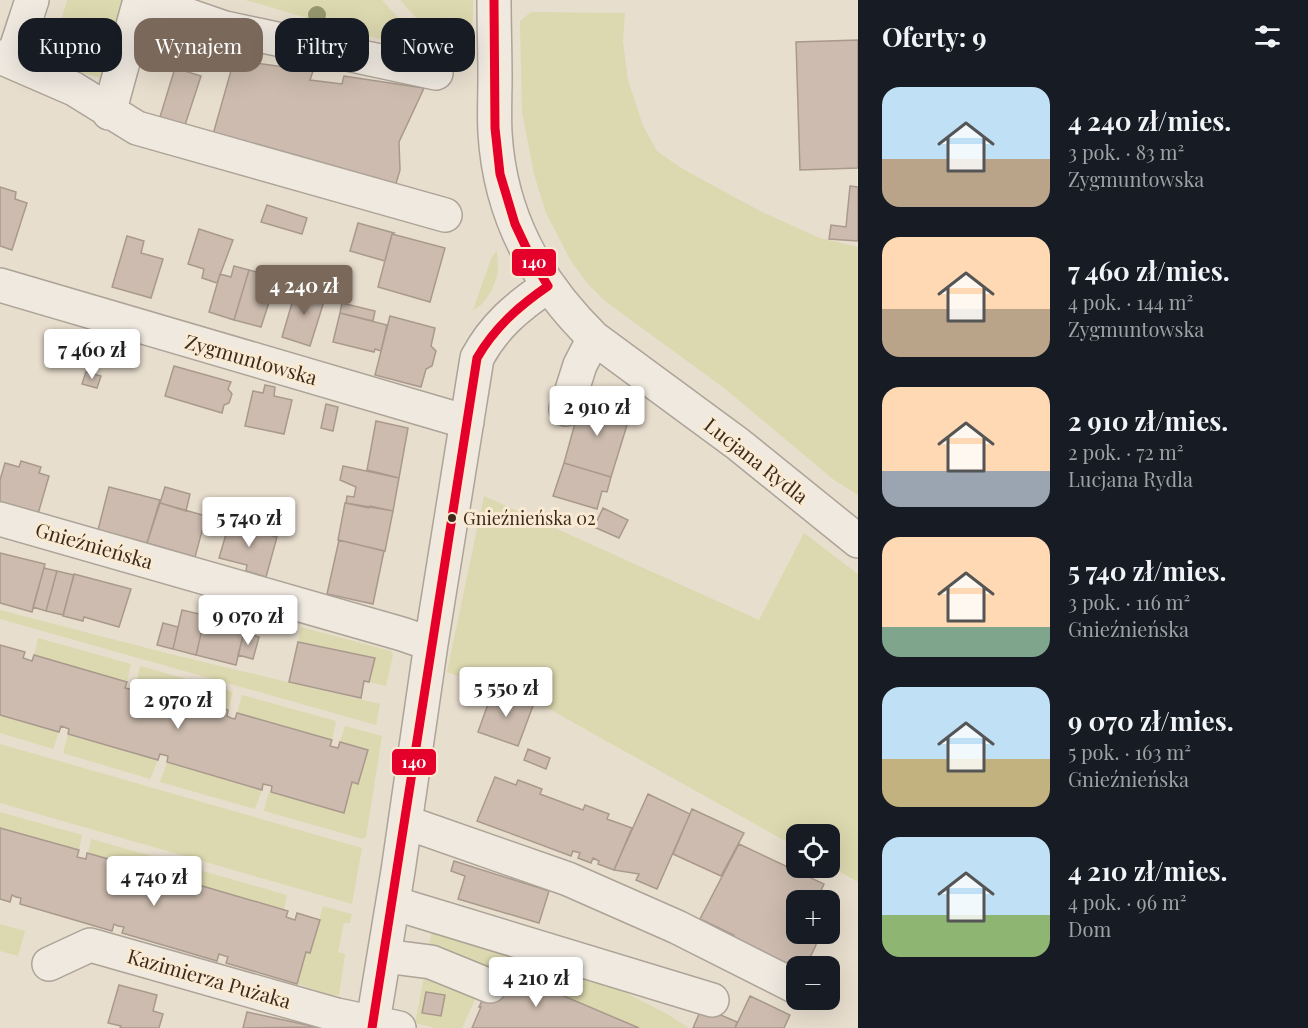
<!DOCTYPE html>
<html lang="pl">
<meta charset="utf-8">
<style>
:root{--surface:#171b24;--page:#20242c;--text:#f1f3f6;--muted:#9ea1a6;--accent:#7a695b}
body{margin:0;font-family:"Playfair Display",serif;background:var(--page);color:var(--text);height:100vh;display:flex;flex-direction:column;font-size:22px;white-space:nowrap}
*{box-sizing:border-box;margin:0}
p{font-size:20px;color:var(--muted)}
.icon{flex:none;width:33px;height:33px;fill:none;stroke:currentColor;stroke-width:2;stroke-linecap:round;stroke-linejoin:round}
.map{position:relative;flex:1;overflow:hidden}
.side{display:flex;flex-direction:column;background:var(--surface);width:450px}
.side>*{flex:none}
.top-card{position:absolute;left:18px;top:18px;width:570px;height:54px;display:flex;gap:12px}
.controls{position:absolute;left:786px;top:824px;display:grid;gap:12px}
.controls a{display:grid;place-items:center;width:54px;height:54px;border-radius:12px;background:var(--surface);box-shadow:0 6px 24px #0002;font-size:30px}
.price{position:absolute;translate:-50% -51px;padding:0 14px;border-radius:6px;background:#fff;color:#222;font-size:20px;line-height:39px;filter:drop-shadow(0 2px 3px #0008)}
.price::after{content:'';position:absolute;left:50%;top:36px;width:18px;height:14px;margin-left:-9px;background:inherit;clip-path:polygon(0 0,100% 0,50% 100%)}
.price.selected{background:var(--accent);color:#fff}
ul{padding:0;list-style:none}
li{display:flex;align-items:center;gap:18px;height:150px;padding:0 24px}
li span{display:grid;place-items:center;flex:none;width:168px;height:120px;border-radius:18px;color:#555}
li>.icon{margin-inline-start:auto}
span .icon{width:72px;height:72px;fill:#fffc;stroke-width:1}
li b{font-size:26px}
h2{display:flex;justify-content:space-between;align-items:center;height:72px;padding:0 24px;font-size:26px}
.tag{padding:0 21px;border-radius:18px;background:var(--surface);box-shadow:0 6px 24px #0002;font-size:21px;line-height:54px}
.tag.selected{background:var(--accent);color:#fff}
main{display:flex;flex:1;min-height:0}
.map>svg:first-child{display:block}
</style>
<main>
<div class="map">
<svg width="858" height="1028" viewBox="0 0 858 1028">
<rect width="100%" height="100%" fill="#e8dece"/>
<path fill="#dcd8af" d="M 67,0 L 126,0 L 107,80 L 49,63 Z
M 245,0 L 382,0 L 431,54 Z
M 400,0 L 473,0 C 473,16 474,40 462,52 L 442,46 Z
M 531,12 L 625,13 L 623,41 L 628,80 L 643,126 L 657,151 L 681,168 L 762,212 L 820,238 L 858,247 L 858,495 L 834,480 L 724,388 L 605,301 L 587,283 L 571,261 L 546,213 L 534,174 L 522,112 L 520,21 Z
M 497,250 C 497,257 498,264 498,270 C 497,283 485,306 473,310 L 491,259 Z
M 484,496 L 759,620 L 804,533 L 858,574 L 858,882 L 830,866 L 830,834 L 796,834 L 796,847 L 542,705 L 447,672 Z
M 0,610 L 170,654 L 380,704 L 376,725 L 0,619 Z
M 301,627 L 391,651 L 393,655 L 386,686 L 369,682 L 375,658 L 298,642 Z
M 38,638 L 131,664 L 127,682 L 34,655 Z
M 140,666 L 233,692 L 228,710 L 136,684 Z
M 242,695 L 336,721 L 332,740 L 237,713 Z
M 0,715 L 59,732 L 53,749 L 0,733 Z
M 345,726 L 382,736 L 366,837 L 363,839 L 264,811 L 268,794 L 271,792 L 344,813 L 352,782 L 357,784 L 340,742 Z
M 68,734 L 158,760 L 150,779 L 63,753 Z
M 0,744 L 362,848 L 352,904 L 0,803 Z
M 167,762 L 262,790 L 255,809 L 160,782 Z
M 0,812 L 82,835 L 79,850 L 0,828 Z
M 91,839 L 184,865 L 182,880 L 88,853 Z
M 196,869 L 287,895 L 284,910 L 192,883 Z
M 323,906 L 352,914 L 350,923 L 344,923 L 338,952 L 345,954 L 339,995 L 332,995 L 297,984 L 306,952 L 310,953 Z
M 0,924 L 25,931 L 18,956 L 0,951 Z
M 433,928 L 613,986 L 667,1014 L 689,1028 L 639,1028 L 498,968 L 492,979 L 427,954 Z
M 426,967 L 479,991 L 462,1028 L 435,1028 L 415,1023 Z"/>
<path fill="#ccbbae" stroke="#a9998d" stroke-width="1.5" d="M 858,40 L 858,168 L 800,170 L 796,42 Z
M 234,60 L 313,71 L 310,80 L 342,84 L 344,76 L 424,88 L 399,142 L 400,170 L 392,197 L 210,145 Z
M 175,68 L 201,76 L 185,125 L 160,117 Z
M 850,186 L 858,187 L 858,241 L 829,239 L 831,225 L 846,227 Z
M 0,187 L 16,192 L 15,199 L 27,203 L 12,250 L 0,246 Z
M 267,205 L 307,218 L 302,234 L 261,222 Z
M 358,223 L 394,233 L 392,234 L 385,261 L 350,251 Z
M 199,229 L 233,240 L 217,283 L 202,278 L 204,269 L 188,264 Z
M 392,234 L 445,248 L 430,302 L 378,287 Z
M 127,236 L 144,241 L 141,253 L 163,259 L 151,298 L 112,287 Z
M 234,266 L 249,270 L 234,320 L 209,312 L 220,274 L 231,277 Z
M 249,270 L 267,275 L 263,286 L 273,290 L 261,327 L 234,320 Z
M 297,286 L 326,295 L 310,346 L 282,337 Z
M 342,303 L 375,311 L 373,321 L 340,313 Z
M 340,313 L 387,325 L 381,351 L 375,349 L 374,352 L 333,342 Z
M 390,316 L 435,328 L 431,346 L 436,351 L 432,366 L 426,369 L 421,387 L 375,375 Z
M 174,366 L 231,382 L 228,389 L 232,394 L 229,403 L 224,405 L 222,413 L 165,396 Z
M 86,372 L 101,376 L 97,388 L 82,384 Z
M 265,385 L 275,387 L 274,396 L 292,400 L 284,434 L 245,426 L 253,391 L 263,393 Z
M 582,398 L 631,412 L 611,477 L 564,463 Z
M 326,404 L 338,407 L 333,431 L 321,428 Z
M 376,421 L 408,428 L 399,478 L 367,470 Z
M 21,461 L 41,467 L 39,473 L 49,476 L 38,514 L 0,502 L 0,480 L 5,463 L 19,467 Z
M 564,463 L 611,477 L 607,492 L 602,491 L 597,509 L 553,496 Z
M 343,466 L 399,478 L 393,511 L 346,503 L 347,496 L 354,497 L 356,487 L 340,480 Z
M 109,487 L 160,500 L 147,543 L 98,530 Z
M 165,487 L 190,494 L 186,511 L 160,503 Z
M 160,503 L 206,516 L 195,557 L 147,543 Z
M 345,503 L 369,508 L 370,506 L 393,511 L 385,551 L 338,540 Z
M 603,508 L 628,520 L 619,538 L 594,527 Z
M 246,522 L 268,528 L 266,534 L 277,537 L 266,577 L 246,571 L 247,565 L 219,558 L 229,524 L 245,528 Z
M 339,540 L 384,551 L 373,604 L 327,594 Z
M 0,553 L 45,564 L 32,612 L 0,603 Z
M 44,568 L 57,571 L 46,611 L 33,607 Z
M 57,571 L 74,575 L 63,615 L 46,611 Z
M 74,574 L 131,589 L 119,627 L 84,617 L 83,621 L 63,616 Z
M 182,610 L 199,614 L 200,612 L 206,613 L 196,655 L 173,649 Z
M 206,613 L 246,623 L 236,665 L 196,655 Z
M 163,623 L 178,627 L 173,649 L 157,645 Z
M 244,633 L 259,637 L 253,659 L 238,655 Z
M 298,642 L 375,658 L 369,682 L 364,681 L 361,698 L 289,682 Z
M 0,645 L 25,652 L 23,658 L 32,661 L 34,655 L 127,682 L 125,688 L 134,690 L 136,684 L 228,710 L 227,716 L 231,718 L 235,719 L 237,713 L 332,740 L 330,746 L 338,748 L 340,742 L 368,750 L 358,784 L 352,782 L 344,813 L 271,792 L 272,786 L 263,784 L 262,790 L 167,762 L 168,756 L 160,754 L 158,760 L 68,734 L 69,729 L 61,726 L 59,732 L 0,715 Z
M 493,690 L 534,703 L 518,746 L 478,732 Z
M 528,749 L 550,758 L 546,769 L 524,760 Z
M 495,777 L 516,785 L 518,780 L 542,789 L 540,794 L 583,810 L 585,805 L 609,814 L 607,819 L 632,828 L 614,870 L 598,864 L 599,861 L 593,858 L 591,863 L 578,858 L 580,853 L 573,851 L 571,856 L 477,821 Z
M 648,794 L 690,814 L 657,889 L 636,880 L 639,874 L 614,870 Z
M 692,809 L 744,833 L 721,876 L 673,854 Z
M 0,828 L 79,850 L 77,857 L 86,859 L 87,853 L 183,880 L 181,887 L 190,889 L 192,883 L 288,911 L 286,917 L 295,920 L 297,913 L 320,920 L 310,953 L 306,952 L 297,984 L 226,963 L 228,957 L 219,954 L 217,961 L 122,933 L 124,927 L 118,926 L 114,924 L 112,931 L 20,904 L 21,898 L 16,897 L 12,895 L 10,902 L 0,899 Z
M 739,844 L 824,884 L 818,897 L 822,900 L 796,900 L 796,933 L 817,933 L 816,945 L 806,966 L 796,966 L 796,972 L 731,941 L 734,935 L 700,919 Z
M 454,861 L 549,891 L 539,923 L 458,899 L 465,876 L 451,871 Z
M 498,968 L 639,1028 L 472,1028 L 481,1007 L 479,1007 Z
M 119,985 L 157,995 L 153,1011 L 163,1014 L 159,1028 L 120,1028 L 121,1026 L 108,1023 Z
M 426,992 L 445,995 L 441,1016 L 422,1013 Z
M 750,996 L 790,1015 L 784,1028 L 735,1028 Z
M 702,1007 L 737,1022 L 735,1028 L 693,1028 Z
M 247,1012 L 316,1027 L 243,1028 Z"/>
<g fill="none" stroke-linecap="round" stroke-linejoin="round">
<defs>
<path id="minor" d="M 143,0 L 225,28 L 436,73
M 494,0 C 494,26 495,52 495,78 C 495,96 494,115 495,133 C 500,216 536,281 594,338 L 738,444 L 858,541
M 0,57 L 74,89 L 137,128 L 445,215
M 12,61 L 32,0
M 109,113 L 140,0
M 0,285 L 467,422
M 566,409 L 580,365 L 594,338
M 0,519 L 402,634 L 431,644
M 405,822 L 568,879 L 677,927 L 796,987
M 393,903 L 712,1000
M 384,956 L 431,962 L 490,986
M 49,964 L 90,945 L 337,1015 L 399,1028
M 372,1028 L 398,871 L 431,644 L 477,358 C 494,326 518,306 548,286"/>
</defs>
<use href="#minor" stroke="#ada397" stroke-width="36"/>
<use href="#minor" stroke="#efe9e0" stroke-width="33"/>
<defs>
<path id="bus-1" d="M 372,1028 L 477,358 C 495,327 519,306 548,286 L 530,256 L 515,224 L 500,174 L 495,128 L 494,0"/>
</defs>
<use href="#bus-1" stroke="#f9ebd3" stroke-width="14"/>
<use href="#bus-1" stroke="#e4002b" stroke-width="9"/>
</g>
<g fill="#97976f">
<circle cx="317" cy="15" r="9"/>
<circle cx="456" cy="39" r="9"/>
</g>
<circle fill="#3e2a1d" stroke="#f9ebd3" stroke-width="2" cx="452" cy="518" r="5"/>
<g text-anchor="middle" stroke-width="6" stroke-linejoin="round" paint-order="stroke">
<g font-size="18" fill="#3e2a1d" stroke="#f9ebd3" text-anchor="start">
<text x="463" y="525">Gnieźnieńska 02</text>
</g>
<g font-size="20" fill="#3e2a1d" stroke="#f9ebd3">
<text transform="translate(251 360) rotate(16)" y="7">Zygmuntowska</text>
<text transform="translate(756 461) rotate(38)" y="7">Lucjana Rydla</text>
<text transform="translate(94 546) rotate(16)" y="7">Gnieźnieńska</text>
<text transform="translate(209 979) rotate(16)" y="7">Kazimierza Pużaka</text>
</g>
</g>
<g stroke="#f9ebd3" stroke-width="2">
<rect x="511" y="248" width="46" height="29" rx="6" fill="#e4002b"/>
<rect x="391" y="748" width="46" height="28" rx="6" fill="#e4002b"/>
</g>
<g font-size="16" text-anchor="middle" font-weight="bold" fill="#fff">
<text x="534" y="268">140</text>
<text x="414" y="768">140</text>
</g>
</svg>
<div class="controls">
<a><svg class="icon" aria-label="locate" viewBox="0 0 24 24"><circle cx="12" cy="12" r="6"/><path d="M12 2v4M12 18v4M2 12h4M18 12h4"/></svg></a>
<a>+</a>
<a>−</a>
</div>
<b class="price selected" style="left:304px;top:316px">4 240 zł</b>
<b class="price" style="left:92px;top:380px">7 460 zł</b>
<b class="price" style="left:597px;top:437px">2 910 zł</b>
<b class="price" style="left:249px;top:548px">5 740 zł</b>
<b class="price" style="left:248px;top:646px">9 070 zł</b>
<b class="price" style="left:506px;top:718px">5 550 zł</b>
<b class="price" style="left:178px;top:730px">2 970 zł</b>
<b class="price" style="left:154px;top:907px">4 740 zł</b>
<b class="price" style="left:536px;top:1008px">4 210 zł</b>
<div class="top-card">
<a class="tag">Kupno</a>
<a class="tag selected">Wynajem</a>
<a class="tag">Filtry</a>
<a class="tag">Nowe</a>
</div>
</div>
<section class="side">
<h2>Oferty: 9<svg class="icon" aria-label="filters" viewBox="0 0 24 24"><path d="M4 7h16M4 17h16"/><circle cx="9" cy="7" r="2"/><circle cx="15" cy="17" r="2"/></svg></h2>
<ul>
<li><span style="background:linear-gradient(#bfe0f5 60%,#b9a48a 0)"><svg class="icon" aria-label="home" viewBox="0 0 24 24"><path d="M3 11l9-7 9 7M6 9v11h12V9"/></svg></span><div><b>4 240 zł/mies.</b><p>3 pok. · 83 m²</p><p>Zygmuntowska</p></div></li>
<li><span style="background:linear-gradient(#ffd9b3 60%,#b9a48a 0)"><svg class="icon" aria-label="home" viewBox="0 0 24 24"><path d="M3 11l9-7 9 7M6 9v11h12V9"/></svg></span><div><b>7 460 zł/mies.</b><p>4 pok. · 144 m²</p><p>Zygmuntowska</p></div></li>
<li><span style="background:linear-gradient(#ffd9b3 70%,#9aa5b1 0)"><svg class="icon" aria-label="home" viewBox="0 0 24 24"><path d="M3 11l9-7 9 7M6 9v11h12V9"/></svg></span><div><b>2 910 zł/mies.</b><p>2 pok. · 72 m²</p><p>Lucjana Rydla</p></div></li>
<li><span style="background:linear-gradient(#ffd9b3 75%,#7fa58c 0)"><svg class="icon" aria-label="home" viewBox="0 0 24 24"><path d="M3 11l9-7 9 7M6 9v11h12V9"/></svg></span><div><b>5 740 zł/mies.</b><p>3 pok. · 116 m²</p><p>Gnieźnieńska</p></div></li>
<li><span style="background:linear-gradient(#bfe0f5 60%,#c2b280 0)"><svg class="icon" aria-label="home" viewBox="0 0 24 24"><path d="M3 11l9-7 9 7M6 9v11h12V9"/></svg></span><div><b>9 070 zł/mies.</b><p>5 pok. · 163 m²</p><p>Gnieźnieńska</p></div></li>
<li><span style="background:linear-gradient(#bfe0f5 65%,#8fb573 0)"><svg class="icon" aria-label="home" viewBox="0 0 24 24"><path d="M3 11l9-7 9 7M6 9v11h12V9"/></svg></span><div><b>4 210 zł/mies.</b><p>4 pok. · 96 m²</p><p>Dom</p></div></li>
</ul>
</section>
</main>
